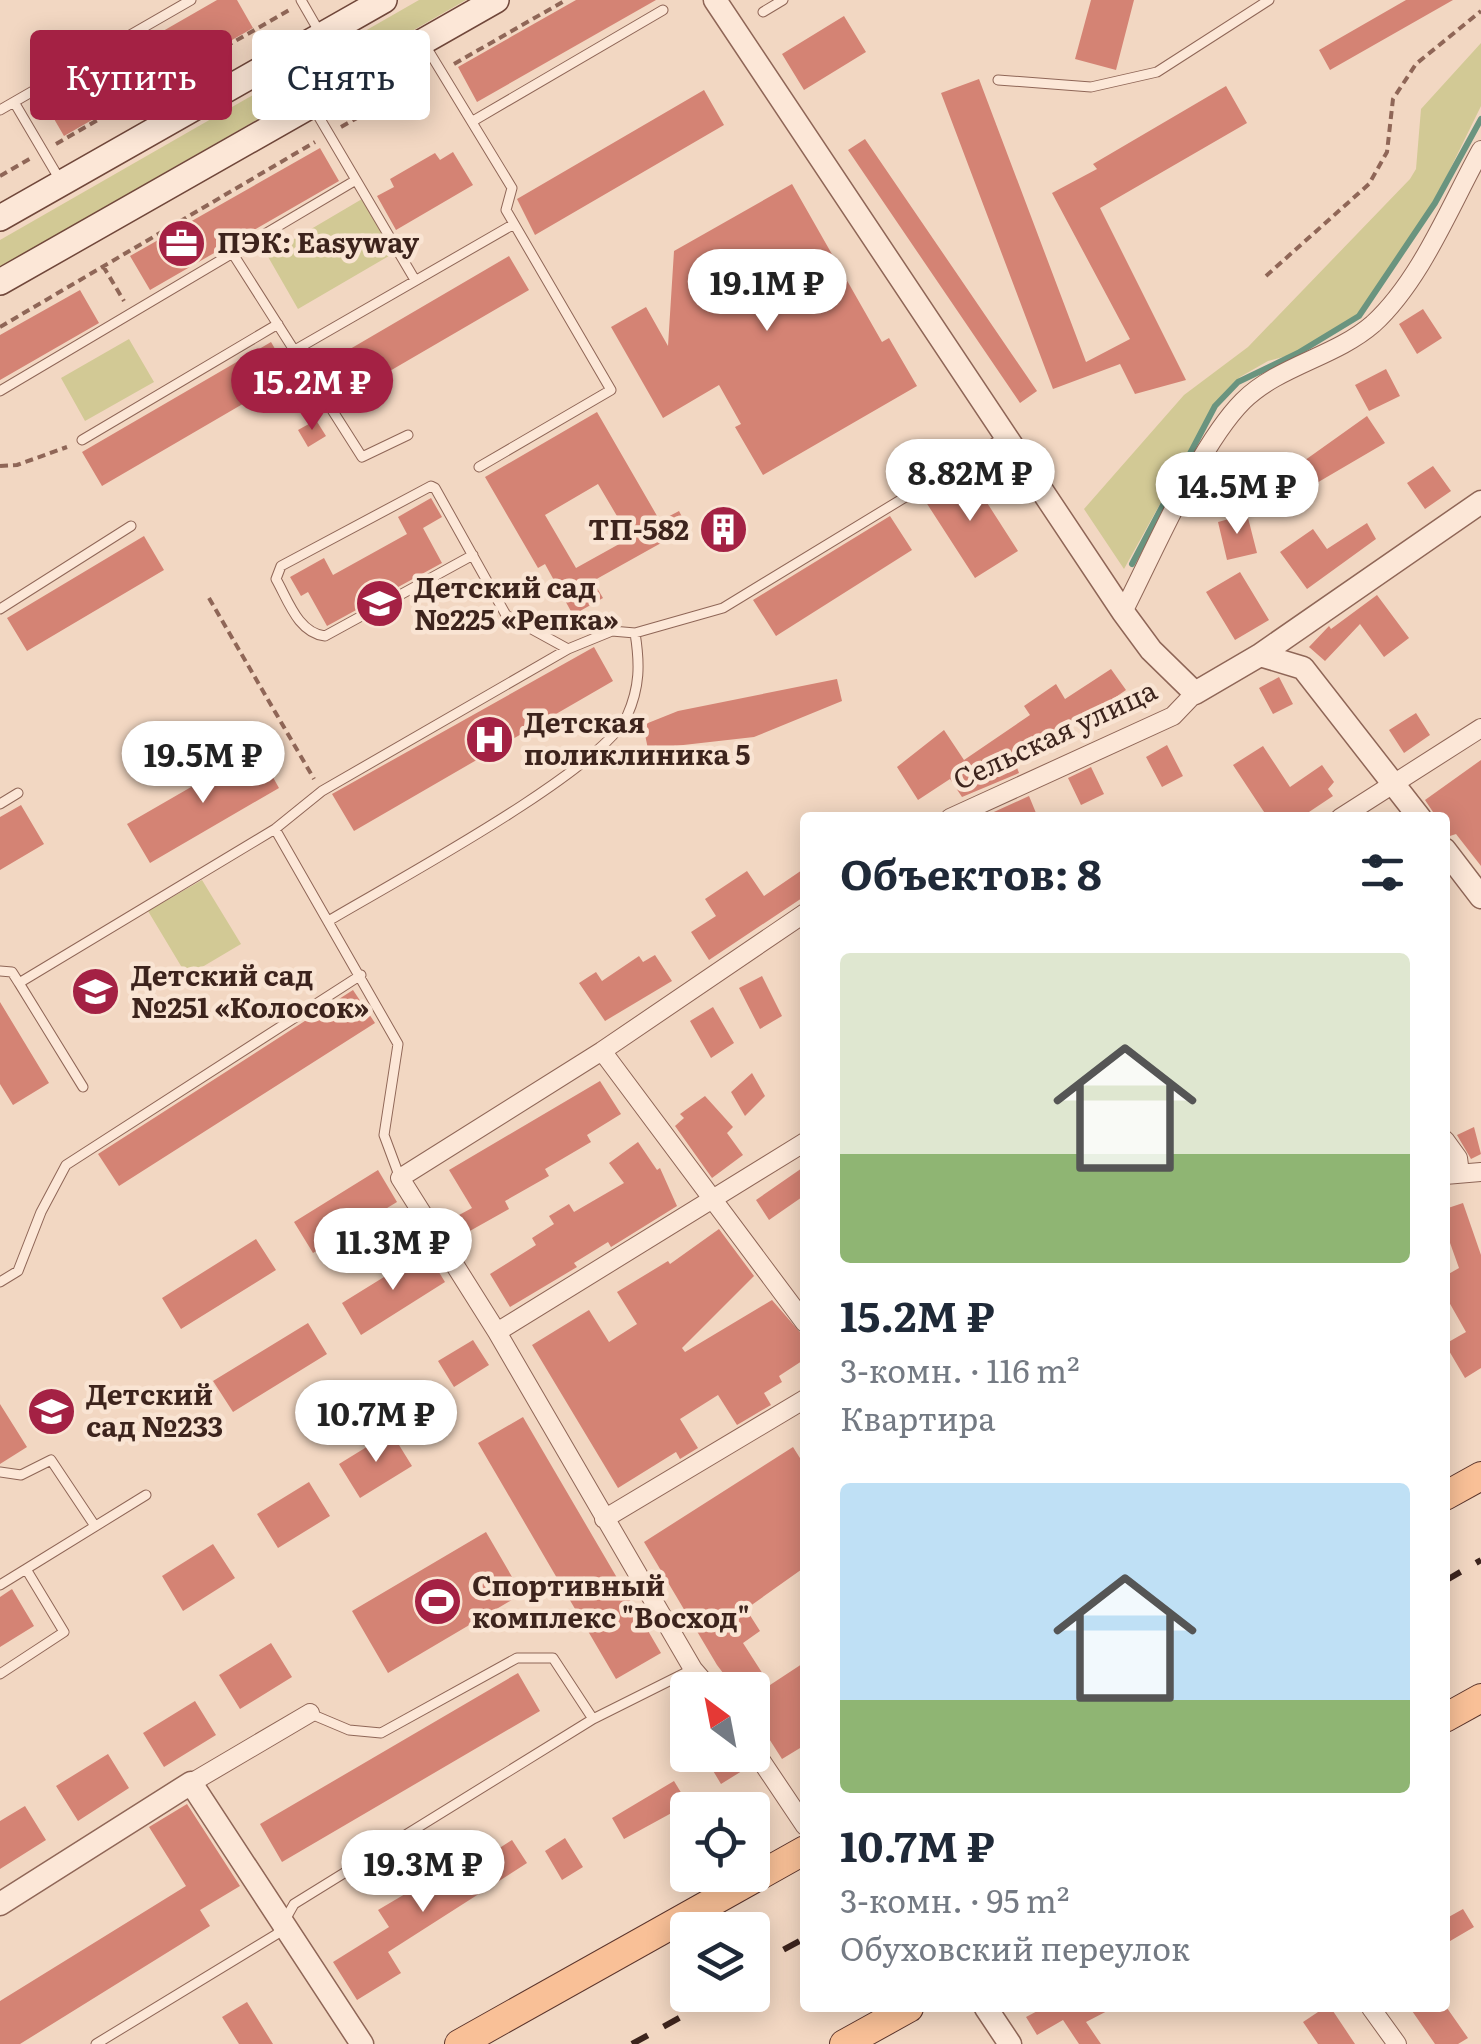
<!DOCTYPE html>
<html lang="ru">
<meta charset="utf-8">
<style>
:root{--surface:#fff;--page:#f6f6f7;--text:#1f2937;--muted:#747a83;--accent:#a42144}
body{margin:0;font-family:Literata,serif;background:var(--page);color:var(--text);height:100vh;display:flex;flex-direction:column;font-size:38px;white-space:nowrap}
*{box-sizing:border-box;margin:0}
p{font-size:32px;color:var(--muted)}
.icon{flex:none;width:55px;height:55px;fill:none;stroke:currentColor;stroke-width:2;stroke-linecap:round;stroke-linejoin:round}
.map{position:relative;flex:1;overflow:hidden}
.panel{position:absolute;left:800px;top:812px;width:650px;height:1200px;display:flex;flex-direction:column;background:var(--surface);border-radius:10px;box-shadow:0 5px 25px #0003}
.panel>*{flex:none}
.top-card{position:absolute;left:30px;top:30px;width:620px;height:90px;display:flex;gap:20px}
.needle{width:65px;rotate:328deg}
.fabs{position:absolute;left:670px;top:1672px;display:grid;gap:20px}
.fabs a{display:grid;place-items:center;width:100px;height:100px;border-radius:10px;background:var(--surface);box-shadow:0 5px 25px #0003;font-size:50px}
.price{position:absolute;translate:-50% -85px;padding:0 22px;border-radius:35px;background:#fff;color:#222;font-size:32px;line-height:65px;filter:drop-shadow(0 2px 5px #0008)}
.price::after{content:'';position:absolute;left:50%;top:60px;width:30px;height:22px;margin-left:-15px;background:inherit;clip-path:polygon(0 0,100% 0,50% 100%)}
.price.current{background:var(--accent);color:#fff}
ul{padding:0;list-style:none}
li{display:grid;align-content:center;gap:20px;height:530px;padding:0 40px}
li span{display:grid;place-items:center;height:310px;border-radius:10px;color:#555}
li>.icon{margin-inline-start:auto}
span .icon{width:180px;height:180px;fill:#fffc;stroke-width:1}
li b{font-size:42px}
h2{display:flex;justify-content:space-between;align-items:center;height:120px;padding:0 40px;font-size:42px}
.chip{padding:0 35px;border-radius:10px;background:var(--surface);box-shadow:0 5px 25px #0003;font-size:35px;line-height:90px}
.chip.current{background:var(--accent);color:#fff}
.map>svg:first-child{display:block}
</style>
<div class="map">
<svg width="1481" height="2044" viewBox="0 0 1481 2044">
<rect width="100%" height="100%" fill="#f2d7c2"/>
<path fill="#d2c995" d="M 419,0 L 466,0 L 0,267 L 0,240 Z
M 1481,43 L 1481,106 L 1434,202 L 1356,318 L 1305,351 L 1268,361 L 1240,377 L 1213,408 L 1124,569 L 1084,509 L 1184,395 L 1248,347 L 1410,179 L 1416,169 L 1421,109 Z
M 362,199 L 394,253 L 298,309 L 267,255 Z
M 129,339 L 154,382 L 85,421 L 61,378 Z
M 202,880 L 241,944 L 187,976 L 148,911 Z"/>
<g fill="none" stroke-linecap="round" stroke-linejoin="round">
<path stroke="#6a947f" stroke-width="6" d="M 1132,564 L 1215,406 L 1238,382 L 1298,353 L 1359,316 L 1435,203 L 1481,119"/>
</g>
<path fill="#d48374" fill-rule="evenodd" d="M 217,0 L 237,0 L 253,28 L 64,136 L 43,100 Z
M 576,0 L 656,0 L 477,102 L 458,67 Z
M 1091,0 L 1134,0 L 1116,70 L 1075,59 Z
M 1406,0 L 1453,0 L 1330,70 L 1319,50 Z
M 844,16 L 866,52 L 804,90 L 782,54 Z
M 979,79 L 1086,362 L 1130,339 L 1052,193 L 1097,169 L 1093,164 L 1226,86 L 1247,123 L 1100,208 L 1186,380 L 1135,394 L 1120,364 L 1053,389 L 941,93 Z
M 704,90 L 724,125 L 535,235 L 517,199 Z
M 865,139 L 1037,391 L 1020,403 L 848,150 Z
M 320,148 L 339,181 L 150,290 L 130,256 Z
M 453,152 L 473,185 L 396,230 L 377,196 L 394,187 L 390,179 L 435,153 L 440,160 Z
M 792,184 L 882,342 L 889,338 L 917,386 L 763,475 L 735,427 L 741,424 L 719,385 L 663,418 L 611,327 L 646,307 L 668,346 L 674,251 Z
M 509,256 L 529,290 L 340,400 L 321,366 Z
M 80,290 L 99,323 L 0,380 L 0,335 Z
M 1423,309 L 1442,338 L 1417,354 L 1399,324 Z
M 271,342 L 291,376 L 102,486 L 82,452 Z
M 1386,369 L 1400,396 L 1369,411 L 1355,385 Z
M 597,412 L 660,521 L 679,511 L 688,528 L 593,581 L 603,598 L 573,615 L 545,564 L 538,568 L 485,477 ZM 598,484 L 630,538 L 576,568 L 545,515 Z
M 1367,416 L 1385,443 L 1315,484 L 1301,463 Z
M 316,420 L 326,436 L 308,447 L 298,430 Z
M 1237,461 L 1258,489 L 1242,501 L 1221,473 Z
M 1433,466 L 1451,491 L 1425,509 L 1407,483 Z
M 966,470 L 1018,551 L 975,578 L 922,496 Z
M 431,498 L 442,517 L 423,528 L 442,563 L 327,626 L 308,592 L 301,596 L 290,577 L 324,558 L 333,575 L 407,534 L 398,517 Z
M 1247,514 L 1257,553 L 1227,560 L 1218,522 Z
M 890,516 L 912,550 L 776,636 L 753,600 Z
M 728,517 L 738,533 L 720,544 L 710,527 Z
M 1367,523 L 1376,539 L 1307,589 L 1280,552 L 1313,529 L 1327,549 Z
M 144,536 L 164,570 L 27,651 L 7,618 Z
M 1240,572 L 1269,620 L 1235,640 L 1206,592 Z
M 1377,595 L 1409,638 L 1384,657 L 1360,624 L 1325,661 L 1309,647 L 1329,626 L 1331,629 Z
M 594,647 L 613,681 L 354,831 L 332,794 Z
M 1111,669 L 1126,690 L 1016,765 L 1019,773 L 962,797 L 950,779 L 918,800 L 897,767 L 944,730 L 964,760 L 1030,715 L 1024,706 L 1056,684 L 1065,699 Z
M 1279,677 L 1293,704 L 1273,714 L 1259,688 Z
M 837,679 L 842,701 L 754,737 L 648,749 L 643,725 L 678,711 Z
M 1416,713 L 1430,735 L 1404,753 L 1389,730 Z
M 1167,745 L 1183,776 L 1162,787 L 1146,757 Z
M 1263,746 L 1290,787 L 1322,765 L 1334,782 L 1328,789 L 1333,796 L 1300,818 L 1268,818 L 1233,765 Z
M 257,749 L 279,788 L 150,863 L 127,824 Z
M 1481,760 L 1481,866 L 1456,834 L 1450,836 L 1445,818 L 1437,818 L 1425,800 Z
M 1091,767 L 1104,794 L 1081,805 L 1068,778 Z
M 1029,796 L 1036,813 L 986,818 L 985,816 Z
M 21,805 L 44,844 L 0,870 L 0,817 Z
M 805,868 L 805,896 L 709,960 L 691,932 L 716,916 L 705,899 L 747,871 L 764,896 Z
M 655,955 L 672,981 L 605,1021 L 579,983 L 596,972 L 602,981 L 639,956 L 643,962 Z
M 762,976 L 782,1016 L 760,1029 L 739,988 Z
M 353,990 L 375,1023 L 119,1186 L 98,1154 Z
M 0,1002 L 49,1083 L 13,1105 L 0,1084 Z
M 713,1007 L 734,1043 L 711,1058 L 690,1021 Z
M 752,1073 L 765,1096 L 745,1116 L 731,1092 Z
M 600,1081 L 621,1114 L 587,1135 L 591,1142 L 545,1169 L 549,1176 L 505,1201 L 509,1209 L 468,1232 L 459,1215 L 472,1208 L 449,1170 Z
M 705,1096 L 733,1127 L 727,1133 L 743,1155 L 712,1178 L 675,1126 L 684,1118 L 680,1114 Z
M 1474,1127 L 1481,1154 L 1471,1159 L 1457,1135 Z
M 638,1142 L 657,1170 L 660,1168 L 677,1206 L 611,1247 L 608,1242 L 574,1263 L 577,1267 L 510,1307 L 490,1274 L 536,1245 L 532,1238 L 554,1224 L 549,1216 L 569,1204 L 574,1212 L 624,1183 L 609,1163 Z
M 805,1166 L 805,1195 L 769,1220 L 756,1200 Z
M 378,1170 L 397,1202 L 313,1253 L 294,1222 Z
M 1463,1203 L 1481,1255 L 1481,1368 L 1465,1378 L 1445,1344 L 1466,1332 L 1445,1295 L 1445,1276 L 1459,1268 L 1445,1229 L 1445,1209 Z
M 719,1229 L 754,1276 L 682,1348 L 685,1352 L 772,1300 L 805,1338 L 805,1359 L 779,1376 L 782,1382 L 764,1393 L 771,1405 L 737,1425 L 718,1395 L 680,1419 L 698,1448 L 680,1459 L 676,1452 L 618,1488 L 532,1345 L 589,1310 L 609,1342 L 637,1324 L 617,1292 L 668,1261 L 670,1264 Z
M 256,1239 L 276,1270 L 181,1329 L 162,1298 Z
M 426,1251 L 445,1282 L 361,1335 L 342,1303 Z
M 308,1323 L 327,1354 L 233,1412 L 213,1381 Z
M 473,1340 L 489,1365 L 454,1387 L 438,1361 Z
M 0,1404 L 27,1447 L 0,1464 Z
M 523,1417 L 661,1653 L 616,1679 L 478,1443 Z
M 391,1432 L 412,1466 L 360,1498 L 339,1464 Z
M 793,1447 L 805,1466 L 805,1567 L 746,1609 L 760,1631 L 743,1643 L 770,1685 L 805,1662 L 805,1745 L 782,1759 L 752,1712 L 752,1690 L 736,1690 L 717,1665 L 644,1542 Z
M 309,1482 L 330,1516 L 278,1548 L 257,1514 Z
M 486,1532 L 522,1594 L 388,1673 L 352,1611 Z
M 213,1544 L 235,1578 L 183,1611 L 162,1576 Z
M 12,1589 L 34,1626 L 0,1647 L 0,1597 Z
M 271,1643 L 292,1677 L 240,1709 L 219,1675 Z
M 518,1673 L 540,1711 L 282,1862 L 260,1824 Z
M 195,1701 L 216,1735 L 164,1767 L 143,1733 Z
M 108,1754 L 129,1788 L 78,1821 L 56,1786 Z
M 724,1755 L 742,1755 L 750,1766 L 721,1784 L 709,1764 Z
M 674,1781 L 688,1804 L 624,1839 L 612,1818 Z
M 187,1804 L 240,1886 L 200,1910 L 210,1926 L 20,2044 L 0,2044 L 0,2001 L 186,1886 L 149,1827 Z
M 25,1806 L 46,1840 L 0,1869 L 0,1821 Z
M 565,1838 L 583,1867 L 562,1880 L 545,1851 Z
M 512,1840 L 527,1863 L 388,1952 L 401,1973 L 357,2000 L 333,1962 L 389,1927 L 378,1910 L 471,1855 L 476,1863 Z
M 1463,1909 L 1474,1927 L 1445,1944 L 1445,1919 Z
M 247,2002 L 273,2044 L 239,2044 L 222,2017 Z
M 1043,2008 L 1113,2008 L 1086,2022 L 1101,2044 L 1079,2044 L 1063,2020 L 1037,2035 L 1026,2017 Z
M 1324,2008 L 1331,2008 L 1355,2044 L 1318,2044 L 1303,2022 Z
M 1410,2008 L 1447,2008 L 1468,2038 L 1458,2044 L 1435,2044 Z"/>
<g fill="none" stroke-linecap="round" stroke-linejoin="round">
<defs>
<path id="service" d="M 301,0 L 320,33
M 763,12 L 783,0
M 425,45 L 512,188 L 506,210 L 611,390 L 479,467
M 998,80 L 1091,87 L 1157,72 L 1269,0
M 14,102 L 60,180
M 313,107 L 415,280
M 0,110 L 191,0
M 473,121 L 663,10
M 233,254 L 362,457 L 408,435
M 295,350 L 514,224
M 0,391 L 356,180
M 82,440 L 278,324
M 473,555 L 325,636 C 298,633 288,600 276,579 L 281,566 L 431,486 L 435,488 L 506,615 L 568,649
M 0,609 L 131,526
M 0,804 L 18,793
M 275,829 L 398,1044 L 384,1135 L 400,1178
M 330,920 C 392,883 601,771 627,716 C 640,687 640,664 635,633
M 0,971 L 12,972 L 19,983
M 83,1087 L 19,983 L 275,829 L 322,791 L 568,649 L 612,631 L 635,633 L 723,608 L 1004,437
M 0,1282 L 18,1271 L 41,1212 L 66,1165 L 361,975
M 0,1472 L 21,1475 L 51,1460 L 95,1526
M 26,1569 L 146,1495
M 0,1585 L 26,1569 L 64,1632 L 0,1674
M 311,1714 L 349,1730 L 381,1733 L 517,1658 L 553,1658 L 593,1719 L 693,1669
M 96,2044 L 277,1934 L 294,1904 L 593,1719"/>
<path id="minor" d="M 1123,612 C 1153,554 1199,445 1243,401 C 1278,366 1335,357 1373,324 C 1421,280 1450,206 1481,150
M 950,818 L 1173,716 L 1195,693
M 1340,818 L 1481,728
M 602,1051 L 805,1323
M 1445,1140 L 1458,1158 L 1460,1173
M 1445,1175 L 1481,1172
M 497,1332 L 805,1142
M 604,1519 L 805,1399
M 711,1690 L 693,1669 L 497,1332 L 400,1178 L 602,1051 L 805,913
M 752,1747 L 805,1826
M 191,1783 L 310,1713
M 1371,2008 L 1397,2044"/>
<path id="tertiary" d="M 715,0 L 1123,612 L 1151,650 L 1195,693 L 1260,655 L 1481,502
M 1260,655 L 1303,668 L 1420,818
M 1445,850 L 1481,897
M 0,1904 L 191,1783 L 362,2044
M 986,2008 L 1010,2044"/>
<path id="secondary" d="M 0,218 L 384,0
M 0,282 L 496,0"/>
<path id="primary" d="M 1445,1496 L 1481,1476
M 1445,1718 L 1481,1698
M 459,2044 L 805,1850
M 844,2044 L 909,2008"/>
</defs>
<use href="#service" stroke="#8f6657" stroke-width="11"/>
<use href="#minor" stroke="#8f6657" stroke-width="20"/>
<use href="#tertiary" stroke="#8f6657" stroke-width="25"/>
<use href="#secondary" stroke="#70473a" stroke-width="28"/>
<use href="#primary" stroke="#5c352c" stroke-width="30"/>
<path stroke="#8f6657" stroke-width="4" stroke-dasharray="8 5" stroke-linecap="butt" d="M 454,64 L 566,0
M 341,127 L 428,78
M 56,144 L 291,9
M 0,176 L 31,158
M 103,266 L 124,301
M 1266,276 L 1369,184 L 1387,152 L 1393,99 L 1416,64 L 1481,11
M 0,327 L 315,142
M 0,466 L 17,465 L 67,447
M 209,598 L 314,779"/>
<use href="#service" stroke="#fce7d7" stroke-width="9"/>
<use href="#minor" stroke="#fce7d7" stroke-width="18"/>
<use href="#tertiary" stroke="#fce7d7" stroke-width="22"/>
<use href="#secondary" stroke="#fce7d7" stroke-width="25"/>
<use href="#primary" stroke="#f9c097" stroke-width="28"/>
<path stroke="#3d241d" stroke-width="6" stroke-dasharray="18 18" stroke-linecap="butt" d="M 1445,1581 L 1481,1560
M 752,1967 L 805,1938
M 632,2044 L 721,1995"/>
</g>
<defs>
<symbol id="office-disc" viewBox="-11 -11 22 22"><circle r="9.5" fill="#a42144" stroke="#f9e4d3"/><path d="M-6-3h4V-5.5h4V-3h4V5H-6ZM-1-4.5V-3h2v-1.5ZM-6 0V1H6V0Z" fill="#fff"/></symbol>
<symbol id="building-disc" viewBox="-11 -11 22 22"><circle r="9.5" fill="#a42144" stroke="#f9e4d3"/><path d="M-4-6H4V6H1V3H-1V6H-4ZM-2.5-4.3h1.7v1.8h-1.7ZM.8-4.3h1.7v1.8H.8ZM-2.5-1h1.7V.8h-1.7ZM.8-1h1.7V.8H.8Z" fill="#fff"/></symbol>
<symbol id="school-disc" viewBox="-11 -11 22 22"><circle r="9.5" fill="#a42144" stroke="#f9e4d3"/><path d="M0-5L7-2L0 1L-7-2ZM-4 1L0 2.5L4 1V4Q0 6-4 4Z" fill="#fff"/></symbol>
<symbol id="hospital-disc" viewBox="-11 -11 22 22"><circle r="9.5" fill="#a42144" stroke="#f9e4d3"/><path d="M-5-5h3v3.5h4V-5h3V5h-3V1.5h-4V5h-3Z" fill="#fff"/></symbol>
<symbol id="stadium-disc" viewBox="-11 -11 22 22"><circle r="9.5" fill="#a42144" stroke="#f9e4d3"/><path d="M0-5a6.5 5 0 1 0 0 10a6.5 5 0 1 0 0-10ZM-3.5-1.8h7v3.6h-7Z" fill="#fff"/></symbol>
</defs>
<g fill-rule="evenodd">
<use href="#office-disc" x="154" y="216" width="55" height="55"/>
<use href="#building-disc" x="696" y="502" width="55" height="55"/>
<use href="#school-disc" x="352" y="576" width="55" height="55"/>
<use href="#hospital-disc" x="462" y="712" width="55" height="55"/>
<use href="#school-disc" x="68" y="964" width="55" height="55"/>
<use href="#school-disc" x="24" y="1384" width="55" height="55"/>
<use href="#stadium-disc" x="410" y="1574" width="55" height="55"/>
</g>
<g text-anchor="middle" stroke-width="9" stroke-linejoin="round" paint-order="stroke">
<g font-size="28" font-weight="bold" fill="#3d241d" stroke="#f9e4d3" text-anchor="start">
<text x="217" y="253">ПЭК: Easyway</text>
<text x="689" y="540" text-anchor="end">ТП-582</text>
<text x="414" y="598">Детский сад<tspan x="414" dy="32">№225 «Репка»</tspan></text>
<text x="524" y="733">Детская<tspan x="524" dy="32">поликлиника 5</tspan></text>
<text x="131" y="986">Детский сад<tspan x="131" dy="32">№251 «Колосок»</tspan></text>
<text x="86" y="1405">Детский<tspan x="86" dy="32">сад №233</tspan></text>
<text x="472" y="1596">Спортивный<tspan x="472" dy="32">комплекс "Восход"</tspan></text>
</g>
<g font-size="28" fill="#3d241d" stroke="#f9e4d3">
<text transform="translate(1055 735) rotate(-25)" y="10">Сельская улица</text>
</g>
</g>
</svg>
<div class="fabs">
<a><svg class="needle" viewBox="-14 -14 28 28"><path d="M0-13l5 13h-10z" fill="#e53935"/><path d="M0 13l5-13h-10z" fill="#747a83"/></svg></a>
<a><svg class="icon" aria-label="locate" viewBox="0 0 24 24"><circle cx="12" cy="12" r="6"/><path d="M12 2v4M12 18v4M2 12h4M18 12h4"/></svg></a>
<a><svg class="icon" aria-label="layers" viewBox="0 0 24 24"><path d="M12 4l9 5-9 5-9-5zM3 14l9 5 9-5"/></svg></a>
</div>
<b class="price" style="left:767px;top:334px">19.1M ₽</b>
<b class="price current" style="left:312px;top:433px">15.2M ₽</b>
<b class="price" style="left:970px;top:524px">8.82M ₽</b>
<b class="price" style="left:1237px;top:537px">14.5M ₽</b>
<b class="price" style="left:203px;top:806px">19.5M ₽</b>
<b class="price" style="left:393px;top:1293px">11.3M ₽</b>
<b class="price" style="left:376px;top:1465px">10.7M ₽</b>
<b class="price" style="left:423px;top:1915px">19.3M ₽</b>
<div class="top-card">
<a class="chip current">Купить</a>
<a class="chip">Снять</a>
</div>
<section class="panel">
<h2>Объектов: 8<svg class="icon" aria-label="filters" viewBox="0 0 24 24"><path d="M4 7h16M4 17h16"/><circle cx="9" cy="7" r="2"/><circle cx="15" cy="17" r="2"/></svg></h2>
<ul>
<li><span style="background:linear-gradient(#dfe7d0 65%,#8fb573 0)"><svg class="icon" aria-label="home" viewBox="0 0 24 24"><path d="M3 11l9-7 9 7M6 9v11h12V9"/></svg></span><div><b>15.2M ₽</b><p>3-комн. · 116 m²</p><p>Квартира</p></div></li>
<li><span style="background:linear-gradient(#bfe0f5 70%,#8fb573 0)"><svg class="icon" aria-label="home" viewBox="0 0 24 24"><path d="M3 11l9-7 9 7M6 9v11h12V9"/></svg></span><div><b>10.7M ₽</b><p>3-комн. · 95 m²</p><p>Обуховский переулок</p></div></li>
</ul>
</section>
</div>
